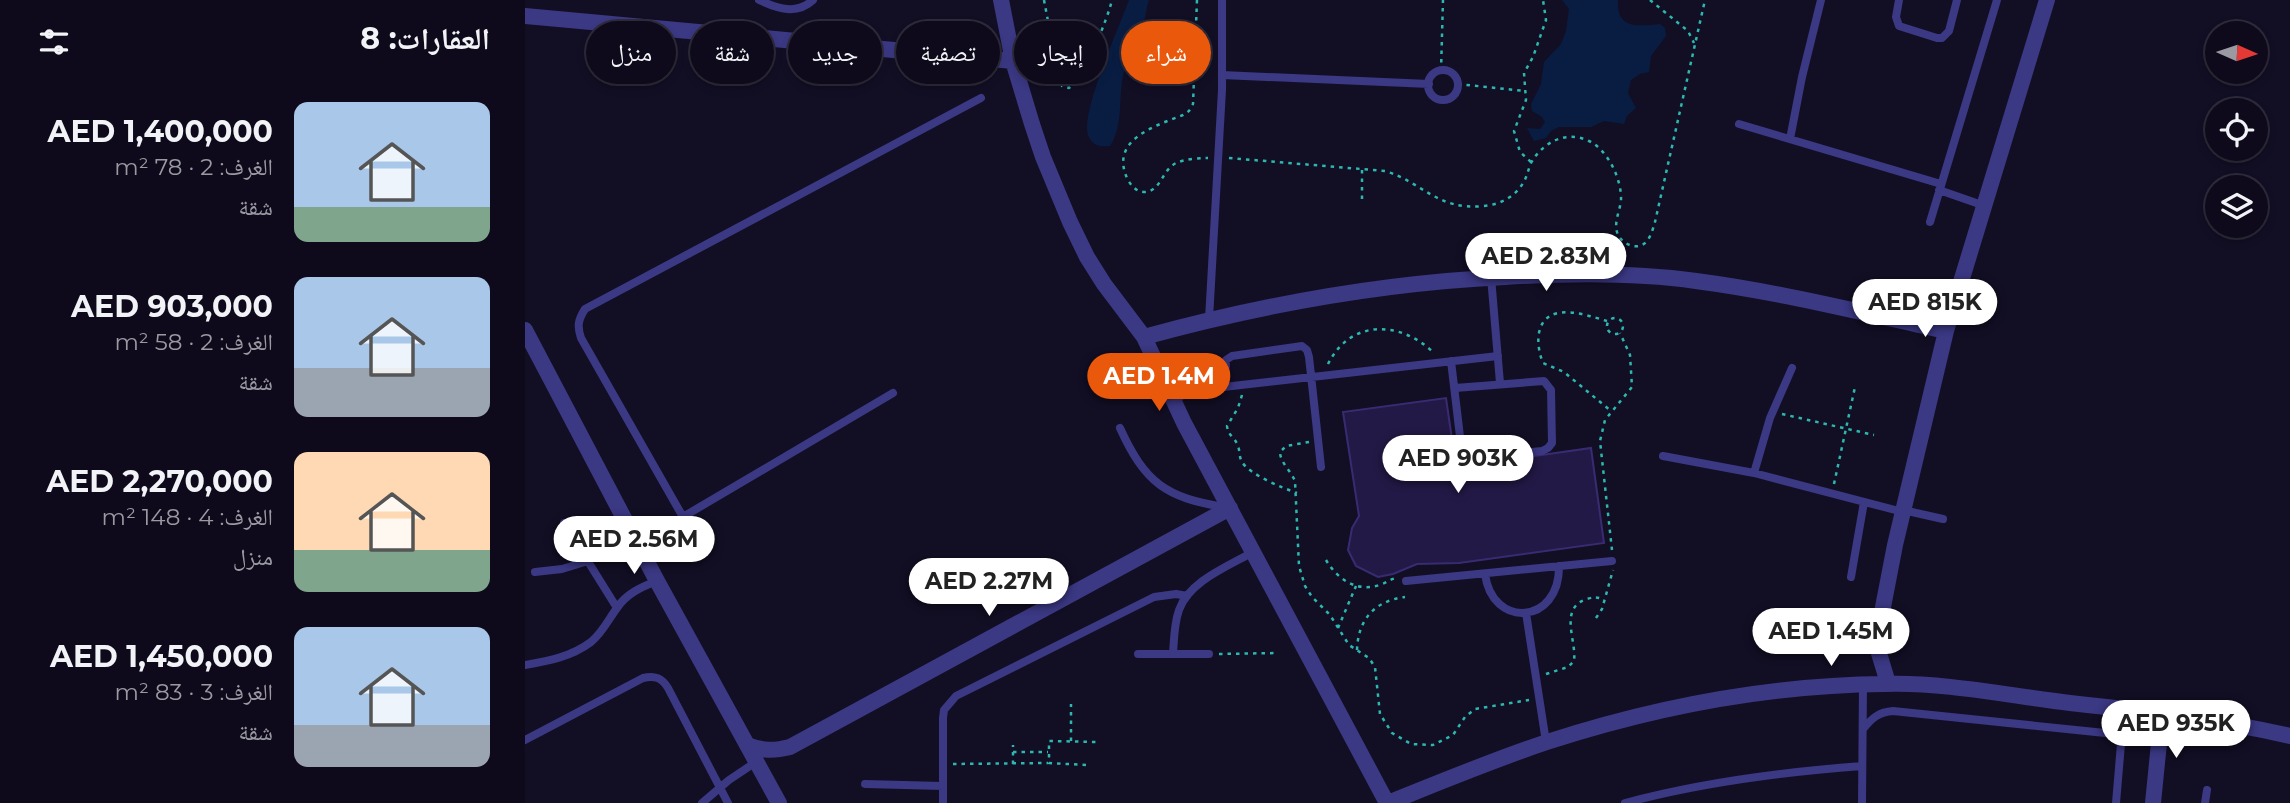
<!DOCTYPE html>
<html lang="ar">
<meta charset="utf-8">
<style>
:root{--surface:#0e0a1b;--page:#1c1828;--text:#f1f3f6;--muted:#9b9aa3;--line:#2e2b3a;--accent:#ea580c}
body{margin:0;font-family:Montserrat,"Noto Naskh Arabic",sans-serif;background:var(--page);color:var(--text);direction:rtl;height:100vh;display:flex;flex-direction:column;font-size:26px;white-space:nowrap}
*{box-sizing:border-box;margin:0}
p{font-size:23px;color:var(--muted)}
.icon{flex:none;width:38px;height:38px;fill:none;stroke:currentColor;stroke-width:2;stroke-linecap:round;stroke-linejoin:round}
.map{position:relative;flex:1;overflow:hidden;direction:ltr}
.panel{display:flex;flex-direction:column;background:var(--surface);width:525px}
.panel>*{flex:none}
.banner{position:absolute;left:21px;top:21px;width:665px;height:63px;direction:rtl;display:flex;gap:14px}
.needle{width:46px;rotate:93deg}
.controls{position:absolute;left:1680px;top:21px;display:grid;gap:14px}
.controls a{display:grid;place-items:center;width:63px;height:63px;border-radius:50%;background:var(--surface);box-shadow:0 4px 10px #0003,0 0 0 2px var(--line);font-size:35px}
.price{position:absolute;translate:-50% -60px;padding:0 16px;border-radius:24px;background:#fff;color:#222;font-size:23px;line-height:46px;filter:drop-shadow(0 2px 4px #0008)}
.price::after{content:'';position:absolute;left:50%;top:42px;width:21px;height:16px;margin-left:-10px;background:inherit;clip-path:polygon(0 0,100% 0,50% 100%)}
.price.active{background:var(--accent);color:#fff}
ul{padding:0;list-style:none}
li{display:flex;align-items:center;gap:21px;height:175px;padding:0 35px}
li span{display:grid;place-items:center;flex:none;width:196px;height:140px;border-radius:14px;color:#555}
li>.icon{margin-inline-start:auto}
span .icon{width:84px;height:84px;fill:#fffc;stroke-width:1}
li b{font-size:30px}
h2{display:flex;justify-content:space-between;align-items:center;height:84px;padding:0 35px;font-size:30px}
.chip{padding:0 24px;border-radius:32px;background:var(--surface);box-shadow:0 4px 10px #0003,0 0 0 2px var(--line);font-size:24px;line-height:63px}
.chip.active{background:var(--accent);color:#fff}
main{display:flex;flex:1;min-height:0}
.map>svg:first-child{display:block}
</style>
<main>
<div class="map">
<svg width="1765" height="803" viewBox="0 0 1765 803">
<rect width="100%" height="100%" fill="#120e24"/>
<path fill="#091d43" d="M 604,0 L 624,0 C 619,15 619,34 613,49 C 610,57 601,62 599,72 C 592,97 600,123 585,146 C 575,147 567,146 563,135 C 556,111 594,28 604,0 Z
M 1037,0 L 1093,0 C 1091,30 1114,26 1135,24 L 1140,28 L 1141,36 L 1126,56 L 1124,72 L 1115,74 L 1106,80 L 1103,93 L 1111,108 L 1102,116 L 1099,124 L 1079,121 L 1066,127 L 1034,127 L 1026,131 L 1021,138 L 1009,141 L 1002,128 L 1015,129 L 1020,122 L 1017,117 L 1007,111 L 1006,104 L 1016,84 L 1019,62 L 1036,44 L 1041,31 L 1044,9 Z"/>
<path fill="#231946" stroke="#392b72" stroke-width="2" d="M 921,398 L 931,467 L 1066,448 L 1079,543 L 934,563 L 892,564 L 868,574 L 853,577 L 831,566 L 823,550 L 827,528 L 834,516 L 818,412 Z"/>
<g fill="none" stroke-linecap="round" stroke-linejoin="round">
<path stroke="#2cb8b0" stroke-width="2.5" stroke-dasharray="3.5 5" stroke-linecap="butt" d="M 519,0 L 534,79 L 537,86 L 544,88 C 558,80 583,18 587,0
M 672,0 L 668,104 L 664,111 L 658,115 C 630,126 583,140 603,180 C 607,187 612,192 620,192 C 636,191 637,170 651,163 C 660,159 673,158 683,158
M 1125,0 L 1163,31 L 1169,43
M 916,71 L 918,0
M 933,84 L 1000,91
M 704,158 L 860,171 C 897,182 913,211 958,206 C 974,205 990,197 998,183 C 1002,177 1003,170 1006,163 C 1018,142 1041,130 1064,141 C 1083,150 1097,180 1096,200 C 1095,211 1089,221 1092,232 C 1095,243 1112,252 1121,242 C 1126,237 1128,228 1130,222 L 1180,0
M 1006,162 L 995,152 L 989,131 L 1001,100 L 999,73 L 1008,57 L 1021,20 L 1018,0
M 837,199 L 837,169
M1082 326a8 8 0 1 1 16 0a8 8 0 1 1-16 0Z
M 1082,321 C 1068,317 1048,310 1033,313 C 1009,318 1011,346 1018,363 L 1039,372 L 1086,411
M 803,364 C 826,318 876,321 909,353
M 717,395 L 713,408 L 702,426 C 703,436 710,437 713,446 C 715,451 714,457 717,462 C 725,475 758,488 772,493
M 1257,414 L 1349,435
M 784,442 L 761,446 L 755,452 C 755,462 766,471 770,481 L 774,566 L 780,586 L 787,597 L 805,615 L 824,645 L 844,658 L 850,667 L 855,714 L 867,733 L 886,744 L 908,745 L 928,735 L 940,717 L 950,709 L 1004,700
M 1309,484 L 1330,387
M 1087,550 L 1075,441 L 1080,420 L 1107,387 L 1105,355 L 1095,333
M 801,560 C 812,579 833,594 857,584 C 863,582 865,579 872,578
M 1071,618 L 1077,609 L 1088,570
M 813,628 L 831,586
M 832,650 C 833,620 849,601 880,597
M 694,654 L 753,653
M 1021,674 L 1043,667 L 1049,661 C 1052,641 1033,608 1062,599 C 1068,597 1072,597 1078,599
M 546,741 L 546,704
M 488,752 L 523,752
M 428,764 L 523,763
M 488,764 L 488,745
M 561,765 L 524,763 L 524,741 L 573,742"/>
<path stroke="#3b3884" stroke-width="8" d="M 234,0 C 253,9 272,15 288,0
M 1374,0 L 1371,17 L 1374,26 L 1412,38 L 1417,38 L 1424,31 L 1432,0
M903 85a15 15 0 1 1 30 0a15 15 0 1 1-30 0Z
M 697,75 L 904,84
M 1214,124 L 1416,184
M 1265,139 L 1277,77 L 1296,0
M 1414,190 L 1460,206
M 1405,222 L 1472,0
M 966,277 L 975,383
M 684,319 L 697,90 L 697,0
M 926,361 L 936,445 L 941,455 L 952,457 L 1017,451 L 1023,448 L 1027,443 L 1026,390 L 1019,381 L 930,388
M 700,387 L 701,360 L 707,356 L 777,346 L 782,350 L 784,357 L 796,467
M 649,401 L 661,393 L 681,389 L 973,356
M 595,428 C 620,483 641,498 700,507
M 1138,456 L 1229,473 L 1378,512
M 1229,473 L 1245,418 L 1267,368
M 1378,510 L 1418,519
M 158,517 L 56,338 C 52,326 53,320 60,309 L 456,98
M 39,523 L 92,608
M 112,544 L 368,393
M 10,572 L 37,569 L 63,561
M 960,574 C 967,629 1035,625 1034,566
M 1326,577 L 1339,502
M 881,581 L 1087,561
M 1001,613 L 1021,742
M 613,654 L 684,654
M 648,654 C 649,640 649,624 654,610 C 664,581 704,566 728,552
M 0,665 C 23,661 46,657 66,642 C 78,632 83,620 92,608 C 101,594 116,587 132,581
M 1338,729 C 1347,718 1354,712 1368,711 L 1590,734 L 1596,744 L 1591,803
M 0,740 L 118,678 C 130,675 137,678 143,688 L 203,803
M 340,784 L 418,786
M 177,803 L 204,780 L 231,762
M 418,803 L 418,718 L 419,710 L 431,696 L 629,597 L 651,594 L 662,596
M 1100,803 C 1178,782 1257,772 1337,766
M 1337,803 L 1338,685
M 1680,803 L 1682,790"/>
<path stroke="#3b3884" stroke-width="16" d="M 476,0 L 488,61 L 507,124 L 518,157 L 545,222 L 562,257 L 579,284 L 619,337 L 659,423 L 862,803
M 0,16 L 488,61
M 0,330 L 132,581 L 254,803
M 619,337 C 739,304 856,283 980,277 C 1044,273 1108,272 1171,281 C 1255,292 1339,313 1421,331
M 1363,683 L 1353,650 L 1353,633 L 1370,545 L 1421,331 L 1522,0
M 222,745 C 238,751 249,751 265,747 L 705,508
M 863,803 C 915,782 968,760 1022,742 C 1130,707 1246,685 1360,684 C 1420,682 1485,696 1545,703 C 1619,711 1692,719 1765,736
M 1628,803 L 1637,713"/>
</g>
</svg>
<div class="controls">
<a><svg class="needle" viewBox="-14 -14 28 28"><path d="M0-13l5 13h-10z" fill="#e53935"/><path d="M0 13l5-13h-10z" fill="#9b9aa3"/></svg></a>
<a><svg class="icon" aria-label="locate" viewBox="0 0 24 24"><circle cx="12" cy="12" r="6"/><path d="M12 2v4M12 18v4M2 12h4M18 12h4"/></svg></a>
<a><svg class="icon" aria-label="layers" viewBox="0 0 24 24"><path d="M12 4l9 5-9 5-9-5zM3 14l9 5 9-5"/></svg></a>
</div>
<b class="price" style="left:1021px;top:293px">AED 2.83M</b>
<b class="price" style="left:1400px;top:339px">AED 815K</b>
<b class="price active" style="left:634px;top:413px">AED 1.4M</b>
<b class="price" style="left:933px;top:495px">AED 903K</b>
<b class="price" style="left:109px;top:576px">AED 2.56M</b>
<b class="price" style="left:464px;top:618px">AED 2.27M</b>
<b class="price" style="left:1306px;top:668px">AED 1.45M</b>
<b class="price" style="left:1651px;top:760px">AED 935K</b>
<div class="banner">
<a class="chip active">شراء</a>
<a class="chip">إيجار</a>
<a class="chip">تصفية</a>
<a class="chip">جديد</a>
<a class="chip">شقة</a>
<a class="chip">منزل</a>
</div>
</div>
<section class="panel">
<h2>العقارات: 8<svg class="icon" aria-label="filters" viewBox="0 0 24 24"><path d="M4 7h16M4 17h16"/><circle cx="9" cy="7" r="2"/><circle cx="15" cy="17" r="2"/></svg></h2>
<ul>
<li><span style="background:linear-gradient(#a9c7e8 75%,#7fa58c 0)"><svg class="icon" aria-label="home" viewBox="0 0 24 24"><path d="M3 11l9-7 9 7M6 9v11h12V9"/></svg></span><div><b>AED 1,400,000</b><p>الغرف: 2 · 78 m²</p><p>شقة</p></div></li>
<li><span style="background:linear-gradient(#a9c7e8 65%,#9aa5b1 0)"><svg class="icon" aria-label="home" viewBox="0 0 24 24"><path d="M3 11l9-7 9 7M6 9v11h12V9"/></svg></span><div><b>AED 903,000</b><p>الغرف: 2 · 58 m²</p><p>شقة</p></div></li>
<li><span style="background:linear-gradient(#ffd9b3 70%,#7fa58c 0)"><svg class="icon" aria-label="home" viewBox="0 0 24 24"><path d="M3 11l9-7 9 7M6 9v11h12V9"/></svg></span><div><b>AED 2,270,000</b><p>الغرف: 4 · 148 m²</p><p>منزل</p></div></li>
<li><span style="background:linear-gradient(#a9c7e8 70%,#9aa5b1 0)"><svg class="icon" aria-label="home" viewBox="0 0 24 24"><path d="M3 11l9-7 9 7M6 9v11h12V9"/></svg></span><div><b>AED 1,450,000</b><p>الغرف: 3 · 83 m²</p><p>شقة</p></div></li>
</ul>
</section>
</main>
